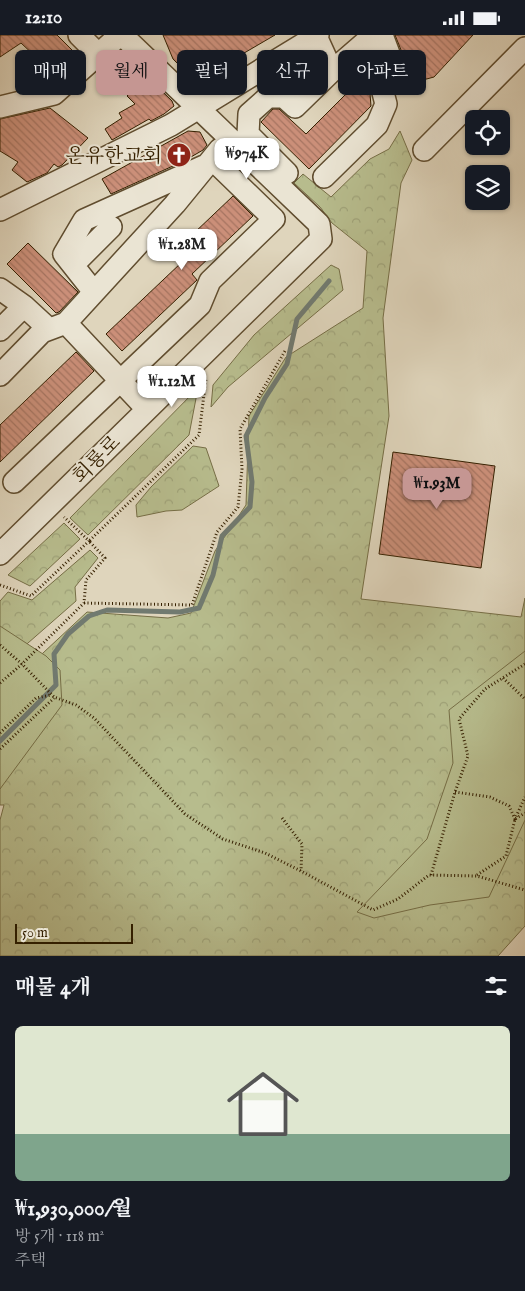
<!DOCTYPE html>
<html lang="ko">
<meta charset="utf-8">
<style>
:root{--surface:#171b24;--page:#20242c;--text:#f1f3f6;--muted:#9ea1a6;--accent:#c59692}
body{margin:0;font-family:"IM FELL English","Noto Serif KR",serif;background:var(--page);color:var(--text);height:100vh;display:flex;flex-direction:column;font-size:19px;white-space:nowrap}
*{box-sizing:border-box;margin:0}
p{font-size:16px;color:var(--muted)}
.icon{flex:none;width:28px;height:28px;fill:none;stroke:currentColor;stroke-width:2;stroke-linecap:round;stroke-linejoin:round}
.map{position:relative;height:921px;overflow:hidden}
.drawer{display:flex;flex-direction:column;background:var(--surface);flex:1}
.drawer>*{flex:none}
.banner{position:absolute;left:15px;top:15px;width:495px;height:45px;display:flex;gap:10px}
.tools{position:absolute;left:465px;top:75px;display:grid;gap:10px}
.tools a{display:grid;place-items:center;width:45px;height:45px;border-radius:8px;background:var(--surface);box-shadow:0 1px 4px #0004;font-size:25px}
.scale{position:absolute;left:15px;bottom:12px;width:118px;box-sizing:border-box;padding-left:5px;border:2px solid #352000;border-top:0;font-size:14px;line-height:18px;white-space:nowrap;color:#352000;-webkit-text-stroke:4px #eae4d3;paint-order:stroke}
.price{position:absolute;translate:-50% -42px;padding:0 11px;border-radius:10px;background:#fff;color:#222;font-size:16px;line-height:32px;filter:drop-shadow(0 1px 2px #0008)}
.price::after{content:'';position:absolute;left:50%;top:30px;width:15px;height:11px;margin-left:-8px;background:inherit;clip-path:polygon(0 0,100% 0,50% 100%)}
.price.selected{background:var(--accent);color:#111}
ul{padding:0;list-style:none}
li{display:grid;align-content:center;gap:10px;height:265px;padding:0 15px}
li span{display:grid;place-items:center;height:155px;border-radius:8px;color:#555}
li>.icon{margin-inline-start:auto}
span .icon{width:90px;height:90px;fill:#fffc;stroke-width:1}
li b{font-size:21px}
h2{display:flex;justify-content:space-between;align-items:center;height:60px;padding:0 15px;font-size:21px}
.tag{padding:0 18px;border-radius:8px;background:var(--surface);box-shadow:0 1px 4px #0004;font-size:18px;line-height:45px}
.tag.selected{background:var(--accent);color:#111}
.status{display:flex;justify-content:space-between;align-items:center;height:35px;padding:0 25px;background:var(--surface);direction:ltr}
.status svg{height:14px;fill:currentColor}
.map>svg:first-child{display:block}
</style>
<div class="status"><b>12:10</b><svg viewBox="0 0 49 12"><path d="M0 12V9h3v3zM5 12V6h3v6zM10 12V3h3v9zM15 12V0h3v12zM26 1h20v11H26zM47 4h2v5h-2z"/></svg></div>
<div class="map">
<svg width="525" height="921" viewBox="0 0 525 921">
<defs>
<pattern id="forest-crowns" width="20" height="18" patternUnits="userSpaceOnUse" patternTransform="scale(1.25)"><rect width="20" height="18" fill="#b7bc8d"/><path d="M2 6a3 3 0 1 1 6 0M12 15a3 3 0 1 1 6 0" fill="none" stroke="#9ea178"/></pattern>
<pattern id="building-back-hatch" width="6" height="6" patternUnits="userSpaceOnUse" patternTransform="scale(1.25)"><rect width="6" height="6" fill="#cb8f79"/><path d="M-1 5l2 2M0 0l6 6M5-1l2 2" fill="none" stroke="#a67461"/></pattern>
</defs>
<rect width="100%" height="100%" fill="#dfd5bc"/>
<filter id="stains"><feTurbulence type="fractalNoise" baseFrequency=".004" numOctaves="4"/><feColorMatrix values="0 0 0 0 .2 0 0 0 0 .09 0 0 0 0 .02 0 0 0 .5 -.17"/></filter>
<radialGradient id="worn" r=".72"><stop offset=".6" stop-color="#630" stop-opacity="0"/><stop offset="1" stop-color="#630" stop-opacity=".3"/></radialGradient>
<path fill="url(#forest-crowns)" stroke="#766e46" d="M 400,96 L 412,125 L 401,148 L 383,283 L 389,381 L 361,564 L 521,582 L 525,563 L 525,891 L 498,921 L 0,921 L 0,785 L 4,770 L 0,770 L 0,658 L 87,577 L 168,583 L 191,578 L 215,516 L 246,470 L 249,381 L 286,322 L 363,273 L 367,216 L 332,188 L 320,172 L 294,148 L 303,139 L 331,162 L 370,124 L 389,114 Z
M 331,230 L 339,234 L 343,255 L 228,352 L 211,372 L 213,350 L 254,300 Z
M 198,353 L 189,400 L 88,500 L 70,483 Z
M 193,411 L 206,413 L 219,451 L 182,475 L 166,476 L 137,482 L 136,470 L 151,452 Z
M 64,488 L 80,504 L 30,551 L 8,540 Z
M 90,515 L 98,523 L 75,552 L 76,566 L 20,615 L 0,595 L 0,566 L 8,557 L 32,565 Z"/>
<path fill="#b7bc8d" stroke="#766e46" d="M 0,591 L 46,621 L 60,635 L 62,670 L 0,754 Z
M 525,616 L 525,785 L 489,862 L 430,870 L 374,883 L 357,877 L 427,804 L 453,728 L 449,675 Z"/>
<g fill="none" stroke-linecap="round" stroke-linejoin="round">
<path stroke="#717a70" stroke-width="5" d="M 0,706 L 56,650 L 54,619 L 68,599 L 89,581 L 107,575 L 180,577 L 199,573 L 213,540 L 222,501 L 250,472 L 252,447 L 246,401 L 265,363 L 287,329 L 297,284 L 329,246"/>
</g>
<path fill="url(#building-back-hatch)" stroke="#352000" d="M 0,0 L 57,0 L 74,17 L 52,37 L 21,8 L 0,22 Z
M 163,0 L 275,0 L 203,42 L 190,41 L 173,24 Z
M 395,0 L 473,0 L 434,42 L 404,50 L 400,33 L 403,27 L 403,20 Z
M 121,16 L 172,66 L 174,71 L 164,79 L 151,86 L 149,84 L 112,105 L 105,94 L 122,83 L 119,78 L 135,69 L 127,61 L 129,59 L 102,33 Z
M 358,47 L 370,59 L 371,71 L 309,134 L 261,87 L 273,74 L 279,74 L 306,99 Z
M 50,73 L 88,103 L 62,130 L 58,132 L 54,129 L 47,138 L 27,147 L 12,135 L 18,127 L 0,116 L 0,84 Z
M 188,96 L 200,97 L 207,110 L 203,115 L 184,126 L 111,159 L 102,144 Z
M 233,161 L 253,181 L 192,239 L 197,245 L 122,316 L 106,299 L 182,227 L 173,218 Z
M 28,208 L 78,257 L 59,277 L 56,278 L 7,229 Z
M 76,317 L 94,336 L 0,427 L 0,390 Z
M 393,417 L 495,431 L 481,533 L 379,519 Z"/>
<g fill="none" stroke-linecap="round" stroke-linejoin="round">
<defs>
<path id="minor" d="M 79,0 L 99,20
M 382,0 L 391,24
M 316,1 L 332,36 L 369,4 L 386,69 L 377,90 L 324,142
M 0,72 L 54,59 L 120,0
M 424,115 L 525,13
M 287,138 L 248,99 L 249,79 L 268,62 L 284,62 L 295,72 L 332,36
M 0,175 L 171,90 L 318,0
M 73,230 L 111,192
M 0,254 L 24,271
M 94,257 L 64,219 L 84,185 L 204,131
M 0,295 L 24,271 L 49,294
M 0,340 L 42,297 L 66,288
M 146,373 L 66,288 L 175,169 L 220,114
M 14,447 L 200,270 L 210,246 L 274,184 L 212,124
M 0,519 L 321,204 L 319,189 L 122,0"/>
</defs>
<use href="#minor" stroke="#604d2f" stroke-width="24"/>
<path stroke="#352000" stroke-width="3" stroke-dasharray="1 2.5" stroke-linecap="butt" d="M 0,550 L 31,561 L 89,506 L 64,482
M 84,568 L 192,570 L 217,497 L 238,472 L 242,434 L 240,394 L 285,316
M 0,610 L 22,629 L 84,568 L 86,545 L 105,523 L 89,506 L 199,400 L 206,343
M 503,643 L 525,664
M 0,648 L 22,629 L 54,662 L 76,670 L 94,683 L 185,779 L 223,804 L 265,818 L 301,836 L 373,875 L 398,864 L 429,840 L 477,841 L 525,855
M 0,698 L 36,663 L 51,660
M 0,714 L 54,663
M 455,757 L 490,762 L 509,771 L 515,784 L 525,762
M 282,783 L 302,809 L 301,836
M 431,840 L 455,757 L 468,721 L 459,684 L 485,654 L 525,629
M 477,840 L 506,821 L 515,784 L 525,778"/>
<use href="#minor" stroke="#eae4d3" stroke-width="21"/>
</g>
<defs>
<symbol id="church-disc" viewBox="-11 -11 22 22"><circle r="9.5" fill="#8f2418" stroke="#eae4d3"/><path d="M-1.2-6h2.4v3.5h3.3v2.4h-3.3V6h-2.4V-.1h-3.3v-2.4h3.3Z" fill="#fff"/></symbol>
</defs>
<g fill-rule="evenodd">
<use href="#church-disc" x="165" y="106" width="28" height="28"/>
</g>
<g text-anchor="middle" stroke-width="4" stroke-linejoin="round" paint-order="stroke">
<g font-size="20" fill="#352000" stroke="#eae4d3" text-anchor="end">
<text x="162" y="127">온유한교회</text>
</g>
<g font-size="20" fill="#352000" stroke="#eae4d3">
<text transform="translate(96 424) rotate(-45)" y="7">회룡로</text>
</g>
</g>
<rect width="100%" height="100%" filter="url(#stains)"/>
<rect width="100%" height="100%" fill="url(#worn)"/>
</svg>
<div class="tools">
<a><svg class="icon" aria-label="locate" viewBox="0 0 24 24"><circle cx="12" cy="12" r="6"/><path d="M12 2v4M12 18v4M2 12h4M18 12h4"/></svg></a>
<a><svg class="icon" aria-label="layers" viewBox="0 0 24 24"><path d="M12 4l9 5-9 5-9-5zM3 14l9 5 9-5"/></svg></a>
</div>
<div class="scale">50 m</div>
<b class="price" style="left:247px;top:145px">₩974K</b>
<b class="price" style="left:182px;top:236px">₩1.28M</b>
<b class="price" style="left:172px;top:373px">₩1.12M</b>
<b class="price selected" style="left:437px;top:475px">₩1.93M</b>
<div class="banner">
<a class="tag">매매</a>
<a class="tag selected">월세</a>
<a class="tag">필터</a>
<a class="tag">신규</a>
<a class="tag">아파트</a>
</div>
</div>
<section class="drawer">
<h2>매물 4개<svg class="icon" aria-label="filters" viewBox="0 0 24 24"><path d="M4 7h16M4 17h16"/><circle cx="9" cy="7" r="2"/><circle cx="15" cy="17" r="2"/></svg></h2>
<ul>
<li><span style="background:linear-gradient(#dfe7d0 70%,#7fa58c 0)"><svg class="icon" aria-label="home" viewBox="0 0 24 24"><path d="M3 11l9-7 9 7M6 9v11h12V9"/></svg></span><div><b>₩1,930,000/월</b><p>방 5개 · 118 m²</p><p>주택</p></div></li>
</ul>
</section>
